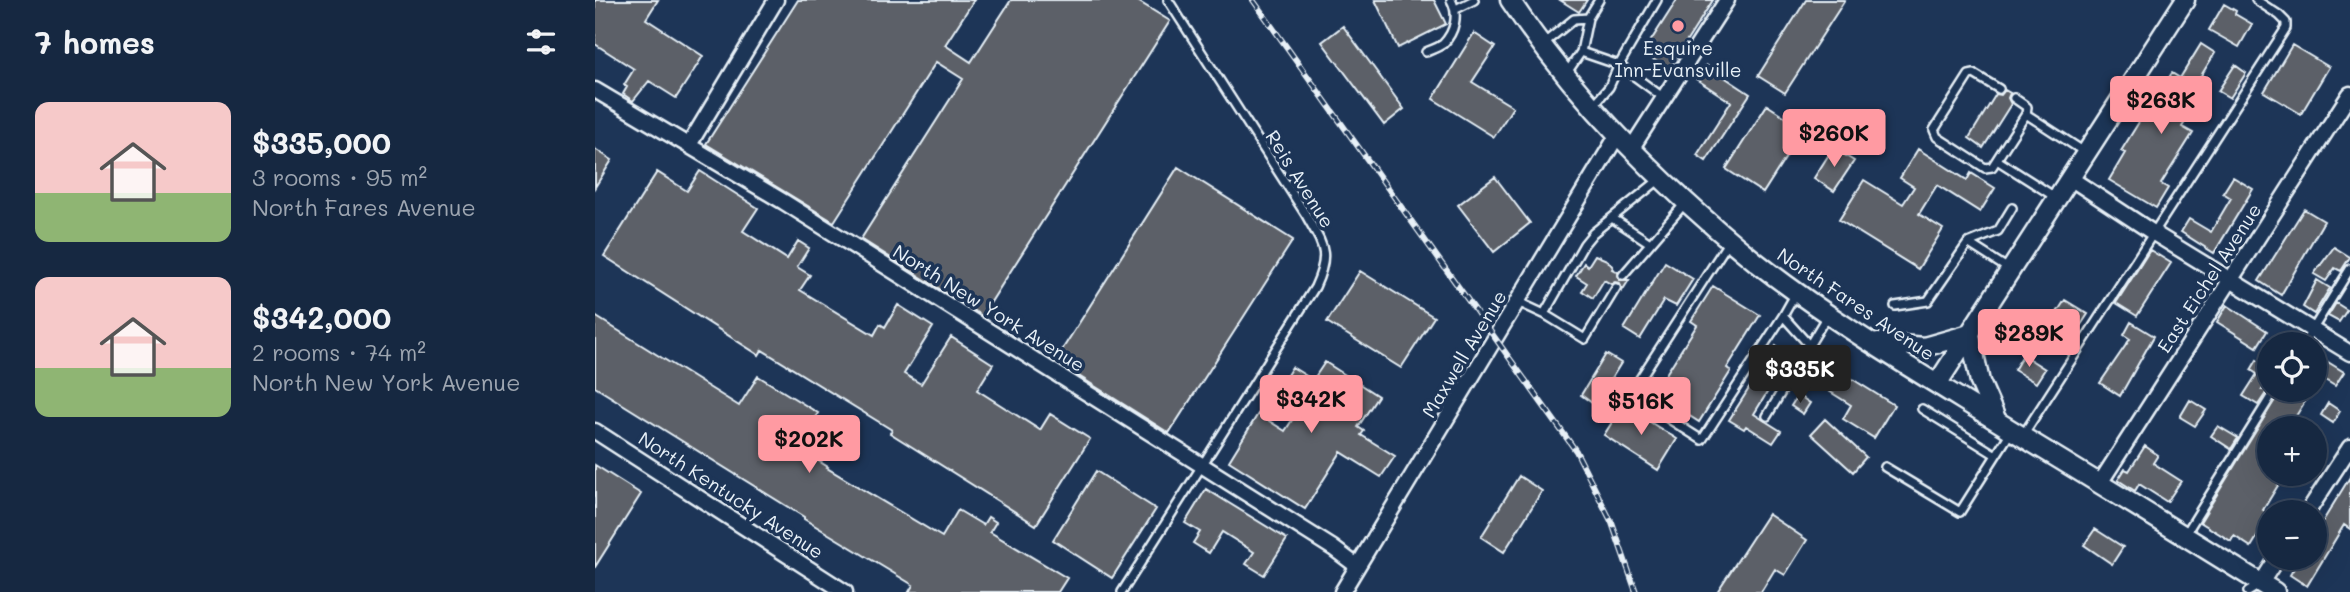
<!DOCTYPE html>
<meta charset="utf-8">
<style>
:root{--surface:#162841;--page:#1f3048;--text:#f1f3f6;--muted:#9ea6b1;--line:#35445a;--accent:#ff9aa2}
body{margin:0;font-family:Mali,sans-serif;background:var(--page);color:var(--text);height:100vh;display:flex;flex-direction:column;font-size:26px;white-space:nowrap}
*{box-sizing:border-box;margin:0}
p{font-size:23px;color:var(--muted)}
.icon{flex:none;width:38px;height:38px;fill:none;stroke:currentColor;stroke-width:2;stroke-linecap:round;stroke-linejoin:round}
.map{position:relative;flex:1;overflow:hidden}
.sheet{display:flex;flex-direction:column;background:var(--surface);width:595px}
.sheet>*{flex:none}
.controls{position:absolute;left:1662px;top:332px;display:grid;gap:14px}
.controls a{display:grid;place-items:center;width:70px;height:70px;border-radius:50%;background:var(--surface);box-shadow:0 7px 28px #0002,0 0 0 2px var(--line);font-size:35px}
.price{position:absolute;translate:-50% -60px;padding:0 16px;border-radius:7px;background:var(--accent);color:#111;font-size:23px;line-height:46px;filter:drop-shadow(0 2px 4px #0008)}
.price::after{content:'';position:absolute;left:50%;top:42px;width:21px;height:16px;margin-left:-10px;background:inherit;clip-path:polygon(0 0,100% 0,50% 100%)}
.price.active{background:#222;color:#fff}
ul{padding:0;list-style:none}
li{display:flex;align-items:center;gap:21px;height:175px;padding:0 35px}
li span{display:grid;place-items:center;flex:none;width:196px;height:140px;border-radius:14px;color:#555}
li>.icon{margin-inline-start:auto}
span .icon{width:84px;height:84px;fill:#fffc;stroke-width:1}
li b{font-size:30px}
h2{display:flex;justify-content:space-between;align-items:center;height:84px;padding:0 35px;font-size:30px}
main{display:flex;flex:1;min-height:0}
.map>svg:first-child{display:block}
</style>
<main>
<section class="sheet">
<h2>7 homes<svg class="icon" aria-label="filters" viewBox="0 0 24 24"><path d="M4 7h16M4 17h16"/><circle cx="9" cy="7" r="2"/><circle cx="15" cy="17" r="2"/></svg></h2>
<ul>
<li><span style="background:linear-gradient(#f6c9c9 65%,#8fb573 0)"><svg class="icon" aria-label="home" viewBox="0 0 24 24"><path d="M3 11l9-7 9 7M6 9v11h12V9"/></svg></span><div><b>$335,000</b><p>3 rooms · 95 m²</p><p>North Fares Avenue</p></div></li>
<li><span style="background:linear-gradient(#f6c9c9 65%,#8fb573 0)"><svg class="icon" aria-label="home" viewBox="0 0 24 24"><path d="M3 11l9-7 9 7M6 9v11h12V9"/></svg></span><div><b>$342,000</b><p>2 rooms · 74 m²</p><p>North New York Avenue</p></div></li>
</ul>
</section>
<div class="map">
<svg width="1755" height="592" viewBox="0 0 1755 592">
<rect width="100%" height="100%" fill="#1d3557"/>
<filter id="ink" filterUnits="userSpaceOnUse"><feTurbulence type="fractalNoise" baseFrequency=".0143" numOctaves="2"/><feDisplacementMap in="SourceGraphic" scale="14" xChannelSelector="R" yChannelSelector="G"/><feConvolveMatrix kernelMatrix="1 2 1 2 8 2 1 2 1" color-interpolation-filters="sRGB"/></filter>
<g filter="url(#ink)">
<path fill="#5c6167" stroke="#e8f1f8" stroke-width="2" d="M 0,0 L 63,0 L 51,19 L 108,56 L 81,98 L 54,81 L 38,101 L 28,94 L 32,87 L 29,85 L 39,69 L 0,44 Z
M 203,0 L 379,0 L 350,45 L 376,62 L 416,0 L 541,0 L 575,21 L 387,316 L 266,239 L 368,79 L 341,62 L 239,222 L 111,144 Z
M 780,0 L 839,0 L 851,24 L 803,48 Z
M 965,0 L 992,0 L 984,12 Z
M 1082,0 L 1118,0 L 1074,69 L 1048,53 Z
M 1211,0 L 1250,0 L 1190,93 L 1163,76 Z
M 1629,4 L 1641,11 L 1640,14 L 1657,24 L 1644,47 L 1614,30 Z
M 748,26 L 809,109 L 789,125 L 727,42 Z
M 879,33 L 900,47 L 877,82 L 918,107 L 899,137 L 838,99 Z
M 1606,44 L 1620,53 L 1599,87 L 1608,93 L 1587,127 L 1598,133 L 1566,184 L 1573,188 L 1561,208 L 1514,180 L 1530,153 L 1526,151 L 1554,106 L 1565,113 L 1577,95 L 1567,88 L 1577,73 L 1585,78 Z
M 1697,45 L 1734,67 L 1706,114 L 1669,92 Z
M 1111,65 L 1155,94 L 1111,161 L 1102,155 L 1136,102 L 1101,79 Z
M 1640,65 L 1651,73 L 1635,98 L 1623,91 Z
M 1410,90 L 1415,93 L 1413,98 L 1416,104 L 1388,148 L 1374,138 L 1401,94 L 1406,95 Z
M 1172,105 L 1209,129 L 1168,193 L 1131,169 Z
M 1238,148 L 1259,161 L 1239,191 L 1219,178 Z
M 0,149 L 17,160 L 0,187 Z
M 1323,149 L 1372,180 L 1376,173 L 1400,188 L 1385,212 L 1342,185 L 1324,214 L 1348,229 L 1323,269 L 1244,220 L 1269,180 L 1308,204 L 1319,187 L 1305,178 Z
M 583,167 L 698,240 L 574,433 L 460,361 Z
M 105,171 L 163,208 L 148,231 L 192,259 L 203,241 L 214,248 L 202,267 L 215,275 L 205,290 L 279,335 L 285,324 L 290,327 L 303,305 L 338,327 L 309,374 L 326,384 L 356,337 L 398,364 L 382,390 L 445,430 L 455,414 L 495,439 L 441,525 L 295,433 L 297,430 L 167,350 L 164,355 L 9,256 L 62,172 L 92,191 Z
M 900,177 L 935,223 L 899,252 L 863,205 Z
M 1638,177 L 1658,189 L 1619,253 L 1586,232 L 1594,219 L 1616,232 L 1636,198 L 1628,193 Z
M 1709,209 L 1729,221 L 1686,295 L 1664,281 Z
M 1739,247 L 1755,257 L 1746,271 L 1740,268 L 1731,281 L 1719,274 Z
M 1555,250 L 1576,263 L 1542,316 L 1521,303 Z
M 1000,255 L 1012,260 L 1018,267 L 1017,269 L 1023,272 L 1025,280 L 1034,280 L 1027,291 L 1025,283 L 1020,282 L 1016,284 L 1009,280 L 998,298 L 987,291 L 992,283 L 981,276 L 989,263 L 993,266 Z
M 1070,262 L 1098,279 L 1081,306 L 1069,300 L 1045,339 L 1029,329 Z
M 765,271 L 839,317 L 806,368 L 732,322 Z
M 1722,280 L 1735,288 L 1719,314 L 1708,307 Z
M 1118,286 L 1165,315 L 1132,368 L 1136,371 L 1104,422 L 1059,393 L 1102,325 L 1096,321 Z
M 1470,300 L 1493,314 L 1484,328 L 1461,314 Z
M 1741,303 L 1752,310 L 1744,322 L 1733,316 Z
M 1632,305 L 1672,331 L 1662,347 L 1622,322 Z
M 0,316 L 144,406 L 163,376 L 223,413 L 201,447 L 233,467 L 232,468 L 347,537 L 363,510 L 388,525 L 393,517 L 401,522 L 395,532 L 472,578 L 463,592 L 314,592 L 318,585 L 209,519 L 209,517 L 0,387 Z
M 1536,322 L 1559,336 L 1525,396 L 1505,383 L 1535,339 L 1529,335 Z
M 1181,346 L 1195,355 L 1159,414 L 1186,431 L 1178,443 L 1151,426 L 1149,429 L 1134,420 Z
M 1011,354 L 1026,363 L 1000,405 L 986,395 Z
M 1720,354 L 1749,372 L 1740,386 L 1720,374 Z
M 1428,355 L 1450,369 L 1441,383 L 1419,370 Z
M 1222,357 L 1299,405 L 1279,438 L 1248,419 L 1256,405 L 1210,376 Z
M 1662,360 L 1675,368 L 1675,378 L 1667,390 L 1673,390 L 1663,405 L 1648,396 L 1662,374 L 1656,370 Z
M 730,362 L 783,396 L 763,427 L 769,431 L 766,435 L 800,456 L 786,477 L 746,452 L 710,509 L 634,461 L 663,414 L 690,431 L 701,414 L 677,399 L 697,367 L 718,380 Z
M 1686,390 L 1717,390 L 1693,429 L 1675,429 L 1675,457 L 1670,465 L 1675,468 L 1675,474 L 1690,474 L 1668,510 L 1675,514 L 1675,525 L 1671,532 L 1667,529 L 1656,547 L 1639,536 L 1636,541 L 1605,522 Z
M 1203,395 L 1215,403 L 1208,414 L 1196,406 Z
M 1595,400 L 1611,410 L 1600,426 L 1585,417 Z
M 1733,403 L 1745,411 L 1738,423 L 1726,415 Z
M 1028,405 L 1082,439 L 1063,470 L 1009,435 Z
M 1230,419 L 1271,457 L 1258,472 L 1216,434 Z
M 1623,426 L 1643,438 L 1636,449 L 1616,436 Z
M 1550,446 L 1563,455 L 1558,463 L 1586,481 L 1572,502 L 1544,484 L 1540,491 L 1523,480 L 1530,469 L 1534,471 Z
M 0,465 L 46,494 L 0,567 Z
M 501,471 L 561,509 L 517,578 L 458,540 Z
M 924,476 L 947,491 L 909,552 L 886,537 Z
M 1755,477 L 1755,529 L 1749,525 L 1712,586 L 1695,575 L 1705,558 L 1720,558 L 1720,534 Z
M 611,489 L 692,539 L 669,575 L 651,564 L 659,552 L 627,532 L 614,553 L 598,543 L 605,532 L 590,523 Z
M 1173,514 L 1212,540 L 1190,575 L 1180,569 L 1166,592 L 1122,592 Z
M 1500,529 L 1528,547 L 1517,564 L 1489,545 Z"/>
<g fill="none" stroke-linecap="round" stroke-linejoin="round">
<defs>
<path id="service" d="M 1062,0 L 1024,65 L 1069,98
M 861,9 L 879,0
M 948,44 L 979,19 L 993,18
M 831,52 C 836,50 844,47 848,44 C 860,32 864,14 856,0
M 986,52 L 1024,65 L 1014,87 L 997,107
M 971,74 L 986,52 L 993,18 L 1004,0
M 1404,89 L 1379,74 L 1374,75 L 1339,130 L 1342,137 L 1390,168 L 1397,167 L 1431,114 L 1491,153
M 1419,98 L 1432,107 L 1431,114
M 1402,160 L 1460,197
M 1017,218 L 1055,243
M 1134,241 L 1035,394 L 1107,440 L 1188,316
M 1373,243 L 1403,231 L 1417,208
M 1028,275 L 1091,202
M 1021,288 L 990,339 L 949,314 L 989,244 L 998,233 L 1065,179
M 1201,293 L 1188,316 L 1214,345
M 923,302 L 949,314
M 1300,306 L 1333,301 L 1373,243 L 1415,270
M 1708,345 L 1755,269
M 1327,409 L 1401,455
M 1172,416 L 1233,314
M 1428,435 L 1691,28 L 1691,22 L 1684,15 L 1661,0
M 1290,467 L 1365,512 L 1417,430
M 1590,535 L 1680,390
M 527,592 L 720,287 C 736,252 728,246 711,215 L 573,0
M 1653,592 L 1666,584"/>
<path id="minor" d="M 0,90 L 189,202 L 738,548 L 762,566
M 94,145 L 181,0
M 1036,149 L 1132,0
M 1475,178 L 1557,232 L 1755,353
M 0,431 L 250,592
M 1505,483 L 1755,94
M 1712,513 L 1755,447
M 1666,583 L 1682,558
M 747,592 L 1022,136"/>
<path id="tertiary" d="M 915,0 C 982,101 1067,186 1161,262 C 1241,325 1331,377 1418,431 C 1506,484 1593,538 1680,592
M 1283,343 L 1329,347 L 1375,334 L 1385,382 L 1402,421
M 1342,384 L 1590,0"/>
</defs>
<use href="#service" stroke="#e8f1f8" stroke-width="12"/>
<use href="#minor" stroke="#e8f1f8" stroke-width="19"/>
<use href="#tertiary" stroke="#e8f1f8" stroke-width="23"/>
<use href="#service" stroke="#1d3557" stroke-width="7"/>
<use href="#minor" stroke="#1d3557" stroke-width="14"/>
<use href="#tertiary" stroke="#1d3557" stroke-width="18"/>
<defs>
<path id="rail" d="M 658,0 L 981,451 L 1017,523 L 1041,592"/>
</defs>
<use href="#rail" stroke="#e8f1f8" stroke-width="6"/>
<use href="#rail" stroke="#1d3557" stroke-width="3.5" stroke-dasharray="10" stroke-linecap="butt"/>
</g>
</g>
<circle fill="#ff9aa2" stroke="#1d3557" stroke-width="2.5" cx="1083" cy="26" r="7"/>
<g text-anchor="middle" stroke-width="7" stroke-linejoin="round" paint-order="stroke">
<g font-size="19" fill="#e8f1f8" stroke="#1d3557">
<text x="1083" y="55">Esquire<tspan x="1083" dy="22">Inn-Evansville</tspan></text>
</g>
<g font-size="19" fill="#e8f1f8" stroke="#1d3557">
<text transform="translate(705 179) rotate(58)" y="7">Reis Avenue</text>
<text transform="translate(1614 278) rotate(-57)" y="7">East Eichel Avenue</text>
<text transform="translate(1261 304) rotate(34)" y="7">North Fares Avenue</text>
<text transform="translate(394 308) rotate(32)" y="7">North New York Avenue</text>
<text transform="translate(869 354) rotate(-59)" y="7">Maxwell Avenue</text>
<text transform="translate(136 495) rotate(33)" y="7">North Kentucky Avenue</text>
</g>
</g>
</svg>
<div class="controls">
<a><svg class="icon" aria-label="locate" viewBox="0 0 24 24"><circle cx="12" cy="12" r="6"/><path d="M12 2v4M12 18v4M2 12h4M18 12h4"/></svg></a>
<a>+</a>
<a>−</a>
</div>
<b class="price" style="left:1566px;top:136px">$263K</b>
<b class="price" style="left:1239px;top:169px">$260K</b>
<b class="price" style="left:1434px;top:369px">$289K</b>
<b class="price active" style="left:1205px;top:405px">$335K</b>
<b class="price" style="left:716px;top:435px">$342K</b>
<b class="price" style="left:1046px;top:437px">$516K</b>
<b class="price" style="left:214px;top:475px">$202K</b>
</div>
</main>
